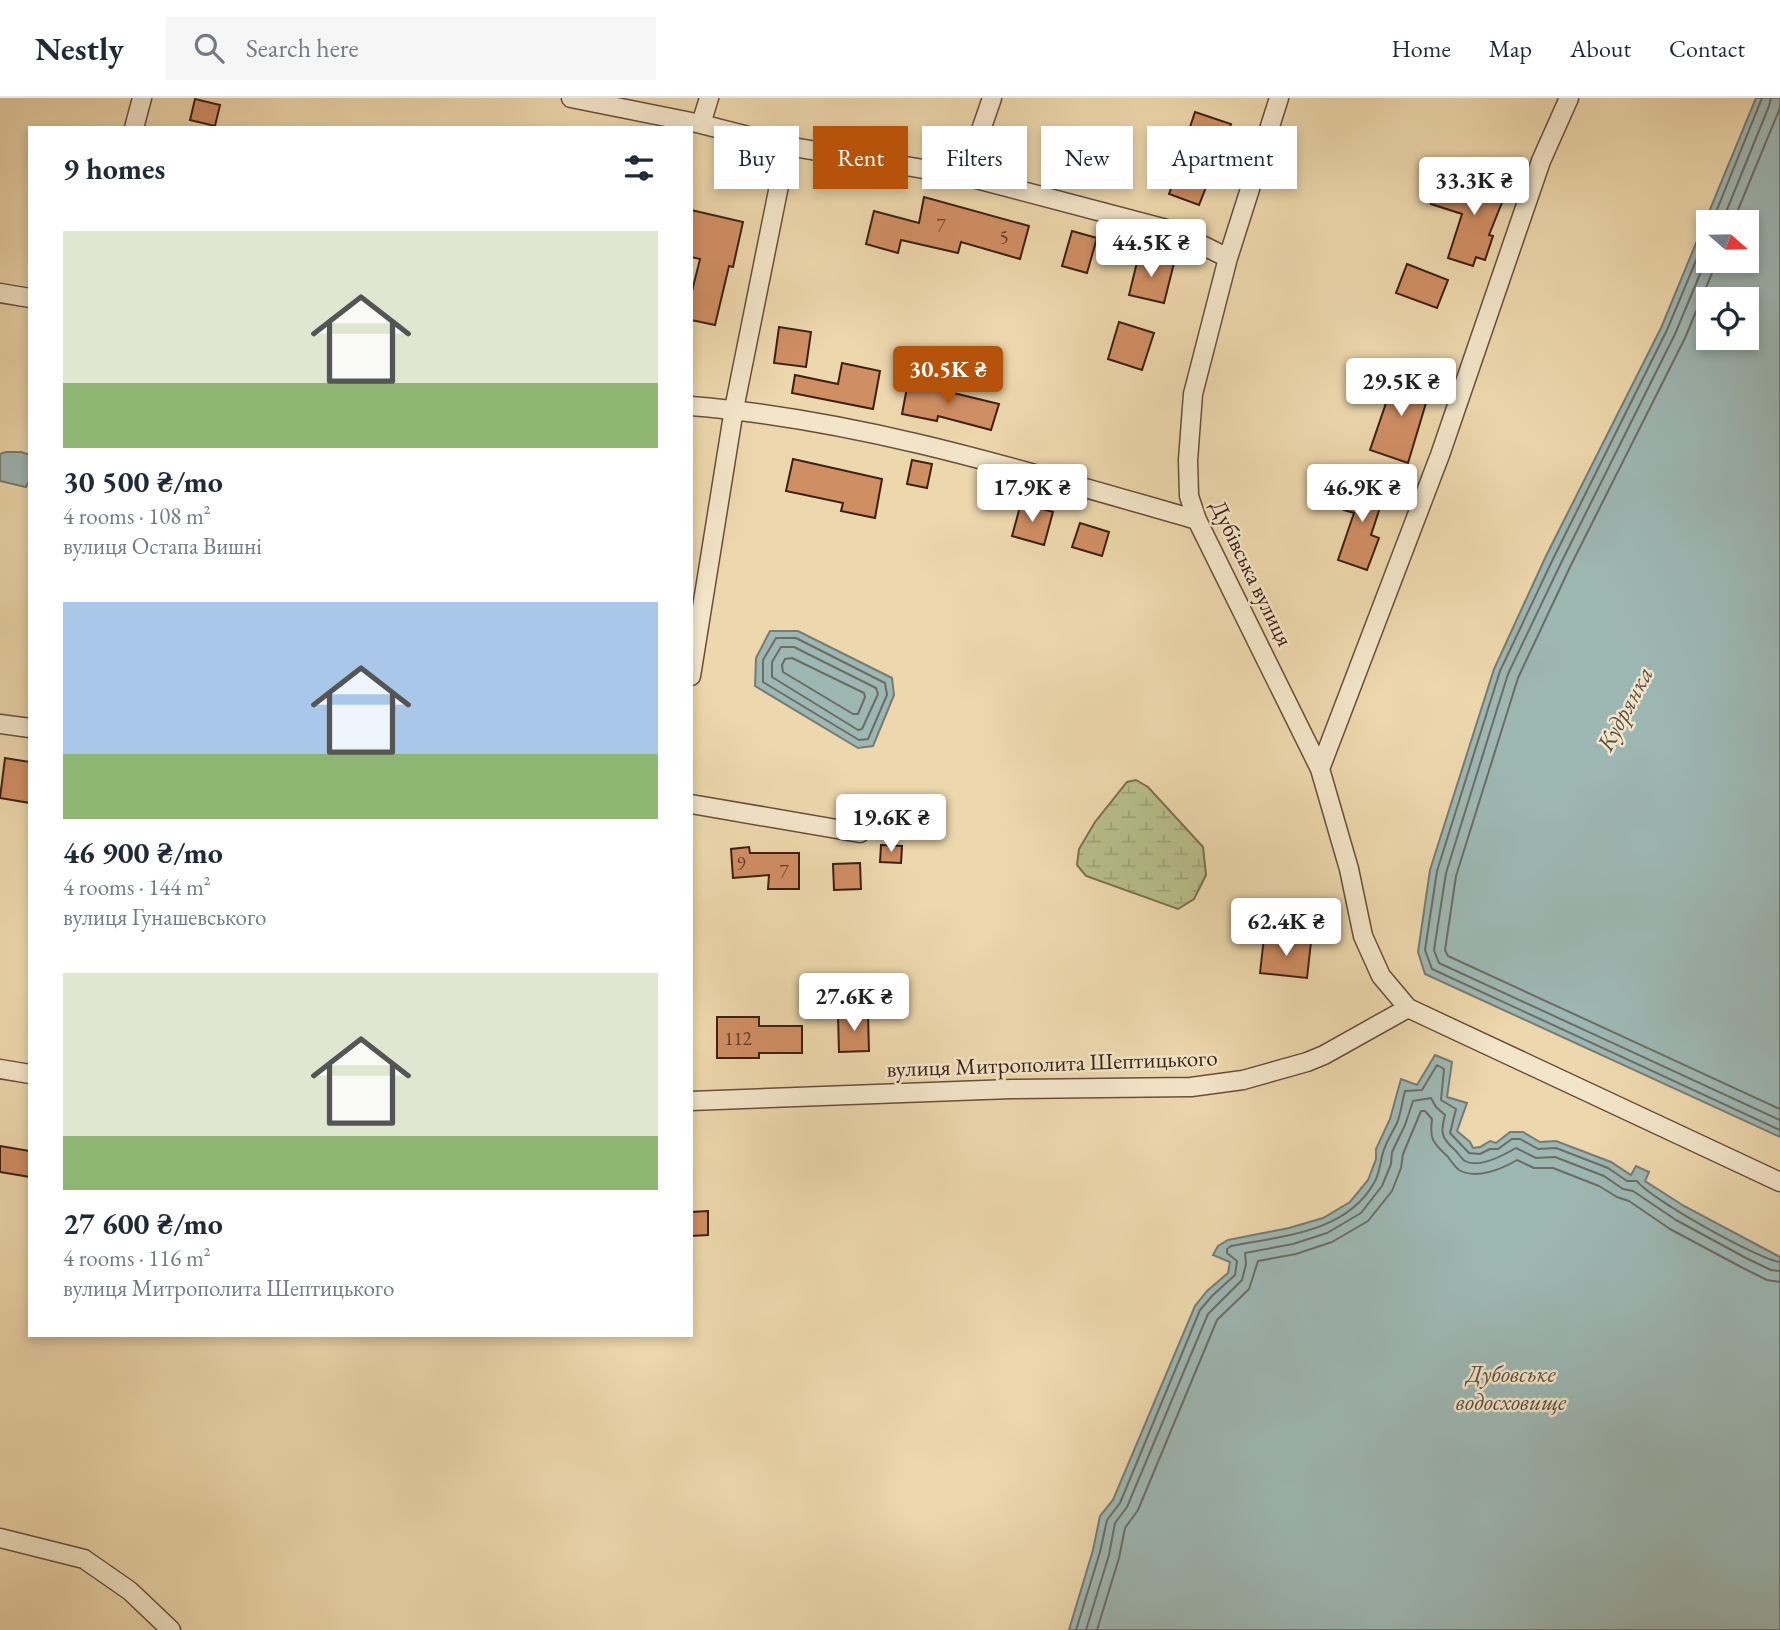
<!DOCTYPE html>
<meta charset="utf-8">
<style>
:root{--surface:#fff;--page:#f6f6f7;--text:#1f2937;--muted:#747a83;--line:#e0e1e3;--accent:#b45309}
body{margin:0;font-family:"EB Garamond",serif;background:var(--page);color:var(--text);height:100vh;display:flex;flex-direction:column;font-size:26px;white-space:nowrap}
*{box-sizing:border-box;margin:0}
p{font-size:23px;color:var(--muted)}
.icon{flex:none;width:38px;height:38px;fill:none;stroke:currentColor;stroke-width:2;stroke-linecap:round;stroke-linejoin:round}
.map{position:relative;flex:1;overflow:hidden}
.panel{position:absolute;left:28px;top:28px;width:665px;height:1211px;display:flex;flex-direction:column;background:var(--surface);border-radius:0px;box-shadow:0 4px 10px #0003}
.panel>*{flex:none}
.hud{position:absolute;left:714px;top:28px;width:665px;height:63px;display:flex;gap:14px}
.needle{width:46px;rotate:110deg}
.tools{position:absolute;left:1696px;top:112px;display:grid;gap:14px}
.tools a{display:grid;place-items:center;width:63px;height:63px;border-radius:0px;background:var(--surface);box-shadow:0 4px 10px #0003;font-size:35px}
.price{position:absolute;translate:-50% -60px;padding:0 16px;border-radius:7px;background:#fff;color:#222;font-size:23px;line-height:46px;filter:drop-shadow(0 2px 4px #0008)}
.price::after{content:'';position:absolute;left:50%;top:42px;width:21px;height:16px;margin-left:-10px;background:inherit;clip-path:polygon(0 0,100% 0,50% 100%)}
.price.selected{background:var(--accent);color:#fff}
ul{padding:0;list-style:none}
li{display:grid;align-content:center;gap:14px;height:371px;padding:0 35px}
li span{display:grid;place-items:center;height:217px;border-radius:0px;color:#555}
li>.icon{margin-inline-start:auto}
span .icon{width:126px;height:126px;fill:#fffc;stroke-width:1}
li b{font-size:30px}
h2{display:flex;justify-content:space-between;align-items:center;height:84px;padding:0 35px;font-size:30px}
.chip{padding:0 24px;border-radius:0px;background:var(--surface);box-shadow:0 4px 10px #0003;font-size:24px;line-height:63px}
.chip.selected{background:var(--accent);color:#fff}
header{display:flex;align-items:center;gap:42px;box-sizing:border-box;height:98px;padding:0 35px;background:var(--surface);border-bottom:2px solid var(--line)}
header strong{font-size:33px}
nav{display:flex;gap:38px;margin-inline-start:auto;font-size:24px}
.search{width:490px;height:63px;background:var(--page);display:flex;align-items:center;gap:18px;box-sizing:border-box;padding:0 24px;border-radius:0px;color:var(--muted);font-size:26px}
.map>svg:first-child{display:block}
</style>
<header>
<strong>Nestly</strong>
<div class="search"><svg class="icon" aria-label="search" viewBox="0 0 24 24"><circle cx="10" cy="10" r="6"/><path d="M15 15l6 6"/></svg>Search here</div>
<nav><a>Home</a><a>Map</a><a>About</a><a>Contact</a></nav>
</header>
<div class="map">
<svg width="1780" height="1532" viewBox="0 0 1780 1532">
<defs>
<pattern id="wetland-marsh" width="20" height="14" patternUnits="userSpaceOnUse" patternTransform="scale(1.75)"><rect width="20" height="14" fill="#b7be8a"/><path d="M1 5h8M5 5V1M11 12h8M15 12V8" fill="none" stroke="#9ea376"/></pattern>
</defs>
<rect width="100%" height="100%" fill="#edd7ac"/>
<filter id="stains"><feTurbulence type="fractalNoise" baseFrequency=".00286" numOctaves="4"/><feColorMatrix values="0 0 0 0 .2 0 0 0 0 .09 0 0 0 0 .02 0 0 0 .5 -.17"/></filter>
<radialGradient id="worn" r=".72"><stop offset=".6" stop-color="#630" stop-opacity="0"/><stop offset="1" stop-color="#630" stop-opacity=".3"/></radialGradient>
<path fill="url(#wetland-marsh)" stroke="#7a6f50" stroke-width="2" d="M 1136,682 L 1148,689 L 1203,749 L 1206,777 L 1194,801 L 1178,811 L 1086,778 L 1077,767 L 1079,751 L 1095,724 L 1127,684 Z"/>
<path fill="#9db7b3" stroke="#777b74" stroke-width="2" fill-rule="evenodd" d="M 1756,0 L 1780,0 L 1780,1039 L 1425,876 L 1418,854 L 1430,772 L 1494,571 L 1546,458 L 1661,230 ZM 1746,124 L 1746,163 L 1708,163 L 1708,124 ZM 1746,201 L 1746,240 L 1708,240 L 1708,201 Z
M 6,354 L 21,354 L 30,357 L 30,381 L 26,389 L 0,383 L 0,356 Z
M 770,533 L 798,533 L 892,580 L 894,597 L 873,648 L 858,650 L 755,588 L 756,560 Z
M 1435,957 L 1452,964 L 1447,999 L 1467,1005 L 1457,1033 L 1470,1044 L 1473,1050 L 1480,1049 L 1490,1043 L 1496,1045 L 1510,1034 L 1523,1034 L 1540,1044 L 1556,1043 L 1611,1064 L 1631,1077 L 1636,1068 L 1649,1074 L 1645,1083 L 1684,1108 L 1780,1159 L 1780,1532 L 1069,1532 L 1093,1452 L 1100,1418 L 1113,1402 L 1195,1208 L 1207,1193 L 1228,1175 L 1230,1164 L 1213,1157 L 1218,1148 L 1228,1142 L 1289,1130 L 1323,1120 L 1350,1104 L 1368,1082 L 1376,1061 L 1376,1051 L 1390,1021 L 1401,981 L 1417,987 Z"/>
<g fill="none" stroke-linecap="round" stroke-linejoin="round">
<path stroke="#6d6c64" stroke-width="2" d="M 1712,124 L 1762,0
M 1722,124 L 1769,8 L 1771,0
M 1733,124 L 1780,10
M 1708,134 L 1667,232 L 1553,461 L 1500,573 L 1437,773 L 1425,852 L 1432,871 L 1780,1032
M 1708,157 L 1675,236 L 1561,465 L 1508,576 L 1446,775 L 1434,852 L 1439,865 L 1780,1022
M 1717,163 L 1685,240 L 1570,469 L 1518,580 L 1456,778 L 1445,852 L 1448,858 L 1780,1011
M 776,540 L 796,540 L 885,585 L 887,597 L 868,641 L 859,642 L 763,584 L 763,562 Z
M 781,549 L 794,549 L 876,590 L 878,596 L 862,631 L 858,632 L 772,579 L 772,564 Z
M 792,560 L 864,595 L 865,599 L 858,616 L 853,616 L 783,574 L 782,567 L 785,561 Z
M 1076,1532 L 1100,1454 L 1107,1422 L 1120,1405 L 1200,1212 L 1212,1198 L 1235,1177 L 1237,1163 L 1227,1155 L 1227,1151 L 1231,1148 C 1281,1138 1346,1135 1374,1085 C 1381,1073 1380,1060 1385,1049 C 1388,1041 1393,1033 1397,1025 C 1401,1015 1402,1004 1405,993 L 1422,992 L 1437,967 L 1444,971 L 1441,1002 L 1456,1011 L 1450,1035 L 1469,1055 L 1480,1056 L 1490,1051 L 1498,1051 L 1512,1041 L 1520,1041 L 1538,1051 L 1556,1050 L 1608,1070 L 1627,1083 L 1637,1083 C 1649,1100 1759,1162 1780,1164
M 1086,1532 L 1109,1457 L 1115,1425 L 1127,1409 L 1208,1216 L 1242,1182 L 1246,1166 L 1245,1155 L 1293,1146 L 1327,1135 L 1361,1115 L 1382,1088 L 1391,1066 L 1392,1054 L 1405,1027 L 1413,1003 L 1431,1000 L 1436,1009 L 1445,1017 C 1441,1033 1440,1039 1454,1051 C 1458,1054 1460,1060 1465,1063 C 1479,1071 1504,1057 1516,1050 L 1536,1060 L 1555,1059 L 1604,1078 L 1623,1091 L 1633,1093 L 1676,1122 L 1746,1160 L 1771,1172 L 1780,1173
M 1097,1532 L 1119,1460 L 1125,1430 L 1138,1412 L 1217,1222 L 1249,1191 L 1258,1163 L 1296,1156 L 1332,1144 L 1368,1123 L 1392,1093 L 1401,1070 L 1403,1056 L 1421,1013 L 1425,1013 L 1432,1021 C 1429,1043 1434,1045 1448,1059 C 1452,1064 1454,1068 1459,1072 C 1476,1082 1502,1071 1517,1062 L 1534,1070 L 1553,1070 L 1599,1088 L 1617,1099 L 1629,1103 L 1670,1131 L 1741,1169 L 1767,1182 L 1780,1184"/>
</g>
<path fill="#d08e63" stroke="#3d2015" stroke-width="2" d="M 195,1 L 220,7 L 215,28 L 190,22 Z
M 1195,14 L 1231,26 L 1199,107 L 1169,96 L 1188,45 L 1185,44 Z
M 1079,37 L 1112,49 L 1101,80 L 1068,68 Z
M 1478,74 L 1509,87 L 1489,137 L 1493,138 L 1485,162 L 1476,159 L 1473,168 L 1448,160 L 1462,116 L 1431,106 L 1436,90 L 1468,100 Z
M 924,99 L 1029,128 L 1020,161 L 961,144 L 958,155 L 901,142 L 898,155 L 866,146 L 874,113 L 919,125 Z
M 691,112 L 743,124 L 733,169 L 729,168 L 715,227 L 691,222 L 691,197 L 700,161 L 691,159 Z
M 1072,133 L 1097,140 L 1087,175 L 1062,168 Z
M 1139,156 L 1174,165 L 1164,205 L 1129,197 Z
M 1407,166 L 1448,182 L 1437,210 L 1396,195 Z
M 1119,224 L 1154,235 L 1142,272 L 1108,261 Z
M 779,229 L 811,234 L 806,269 L 774,265 Z
M 842,265 L 880,273 L 873,311 L 792,295 L 795,277 L 838,286 Z
M 1398,275 L 1432,285 L 1408,365 L 1370,352 L 1387,302 L 1385,301 L 1389,287 L 1394,288 Z
M 908,284 L 999,306 L 991,332 L 938,318 L 937,323 L 902,316 Z
M 793,361 L 882,381 L 875,420 L 841,413 L 843,405 L 786,393 Z
M 912,362 L 932,366 L 927,390 L 907,386 Z
M 1354,381 L 1386,391 L 1371,437 L 1379,440 L 1367,472 L 1338,462 L 1354,415 L 1344,412 Z
M 1021,405 L 1053,414 L 1044,447 L 1012,438 Z
M 1080,425 L 1109,434 L 1102,458 L 1072,449 Z
M 5,660 L 30,664 L 30,705 L 0,700 Z
M 881,747 L 902,748 L 901,765 L 880,764 Z
M 749,749 L 750,755 L 799,755 L 799,791 L 768,791 L 769,777 L 733,780 L 731,751 Z
M 860,765 L 861,791 L 834,792 L 833,766 Z
M 1264,839 L 1311,844 L 1307,880 L 1260,875 Z
M 868,916 L 869,953 L 839,954 L 838,917 Z
M 717,919 L 759,919 L 759,928 L 802,928 L 802,955 L 759,955 L 759,960 L 717,960 Z
M 0,1048 L 30,1053 L 30,1079 L 0,1074 Z
M 708,1113 L 708,1137 L 691,1138 L 691,1114 Z"/>
<g fill="none" stroke-linecap="round" stroke-linejoin="round">
<defs>
<path id="minor" d="M 571,0 L 701,26 L 787,48 L 965,78 L 1174,133 L 1228,160
M 1279,0 L 1228,160 L 1193,296 L 1188,362 L 1189,398 L 1197,422 L 1320,671 L 1349,771 L 1363,838 L 1381,878 L 1408,910 L 1780,1084
M 701,26 L 709,0
M 134,30 L 142,0
M 965,78 L 992,0
M 0,195 L 30,200
M 691,308 C 864,322 1032,375 1197,422
M 691,578 L 734,311 L 787,48
M 0,626 L 30,630
M 1320,671 L 1440,357 L 1541,63 L 1569,0
M 691,706 L 860,735
M 0,971 L 30,976
M 691,1003 L 1011,991 L 1191,989 L 1243,982 L 1307,964 L 1324,957 L 1408,910
M 0,1440 L 84,1461 L 130,1493 L 171,1532"/>
</defs>
<use href="#minor" stroke="#694e3b" stroke-width="21"/>
<use href="#minor" stroke="#f3e5c9" stroke-width="18"/>
</g>
<g text-anchor="middle" stroke-width="5" stroke-linejoin="round" paint-order="stroke">
<g font-size="19" fill="#623c28">
<text x="941" y="134">7</text>
<text x="1004" y="146">5</text>
<text x="741" y="772">9</text>
<text x="784" y="780">7</text>
<text x="738" y="947">112</text>
</g>
<g font-size="23" fill="#3d2015" stroke="#f3e5c9">
<text transform="translate(1252 475) rotate(64)" y="8">Дубівська вулиця</text>
<text transform="translate(1052 965) rotate(-2)" y="8">вулиця Митрополита Шептицького</text>
</g>
<g font-size="24" font-style="italic" fill="#5a4d44" stroke="#f3e5c9">
<text transform="translate(1625 611) rotate(-62)" y="8">Кудрянка</text>
<text x="1511" y="1284">Дубовське<tspan x="1511" dy="28">водосховище</tspan></text>
</g>
</g>
<rect width="100%" height="100%" filter="url(#stains)"/>
<rect width="100%" height="100%" fill="url(#worn)"/>
</svg>
<div class="tools">
<a><svg class="needle" viewBox="-14 -14 28 28"><path d="M0-13l5 13h-10z" fill="#e53935"/><path d="M0 13l5-13h-10z" fill="#747a83"/></svg></a>
<a><svg class="icon" aria-label="locate" viewBox="0 0 24 24"><circle cx="12" cy="12" r="6"/><path d="M12 2v4M12 18v4M2 12h4M18 12h4"/></svg></a>
</div>
<b class="price" style="left:1474px;top:119px">33.3K ₴</b>
<b class="price" style="left:1151px;top:181px">44.5K ₴</b>
<b class="price selected" style="left:948px;top:308px">30.5K ₴</b>
<b class="price" style="left:1401px;top:320px">29.5K ₴</b>
<b class="price" style="left:1032px;top:426px">17.9K ₴</b>
<b class="price" style="left:1362px;top:426px">46.9K ₴</b>
<b class="price" style="left:891px;top:756px">19.6K ₴</b>
<b class="price" style="left:1286px;top:860px">62.4K ₴</b>
<b class="price" style="left:854px;top:935px">27.6K ₴</b>
<div class="hud">
<a class="chip">Buy</a>
<a class="chip selected">Rent</a>
<a class="chip">Filters</a>
<a class="chip">New</a>
<a class="chip">Apartment</a>
</div>
<section class="panel">
<h2>9 homes<svg class="icon" aria-label="filters" viewBox="0 0 24 24"><path d="M4 7h16M4 17h16"/><circle cx="9" cy="7" r="2"/><circle cx="15" cy="17" r="2"/></svg></h2>
<ul>
<li><span style="background:linear-gradient(#dfe7d0 70%,#8fb573 0)"><svg class="icon" aria-label="home" viewBox="0 0 24 24"><path d="M3 11l9-7 9 7M6 9v11h12V9"/></svg></span><div><b>30 500 ₴/mo</b><p>4 rooms · 108 m²</p><p>вулиця Остапа Вишні</p></div></li>
<li><span style="background:linear-gradient(#a9c7e8 70%,#8fb573 0)"><svg class="icon" aria-label="home" viewBox="0 0 24 24"><path d="M3 11l9-7 9 7M6 9v11h12V9"/></svg></span><div><b>46 900 ₴/mo</b><p>4 rooms · 144 m²</p><p>вулиця Гунашевського</p></div></li>
<li><span style="background:linear-gradient(#dfe7d0 75%,#8fb573 0)"><svg class="icon" aria-label="home" viewBox="0 0 24 24"><path d="M3 11l9-7 9 7M6 9v11h12V9"/></svg></span><div><b>27 600 ₴/mo</b><p>4 rooms · 116 m²</p><p>вулиця Митрополита Шептицького</p></div></li>
</ul>
</section>
</div>
